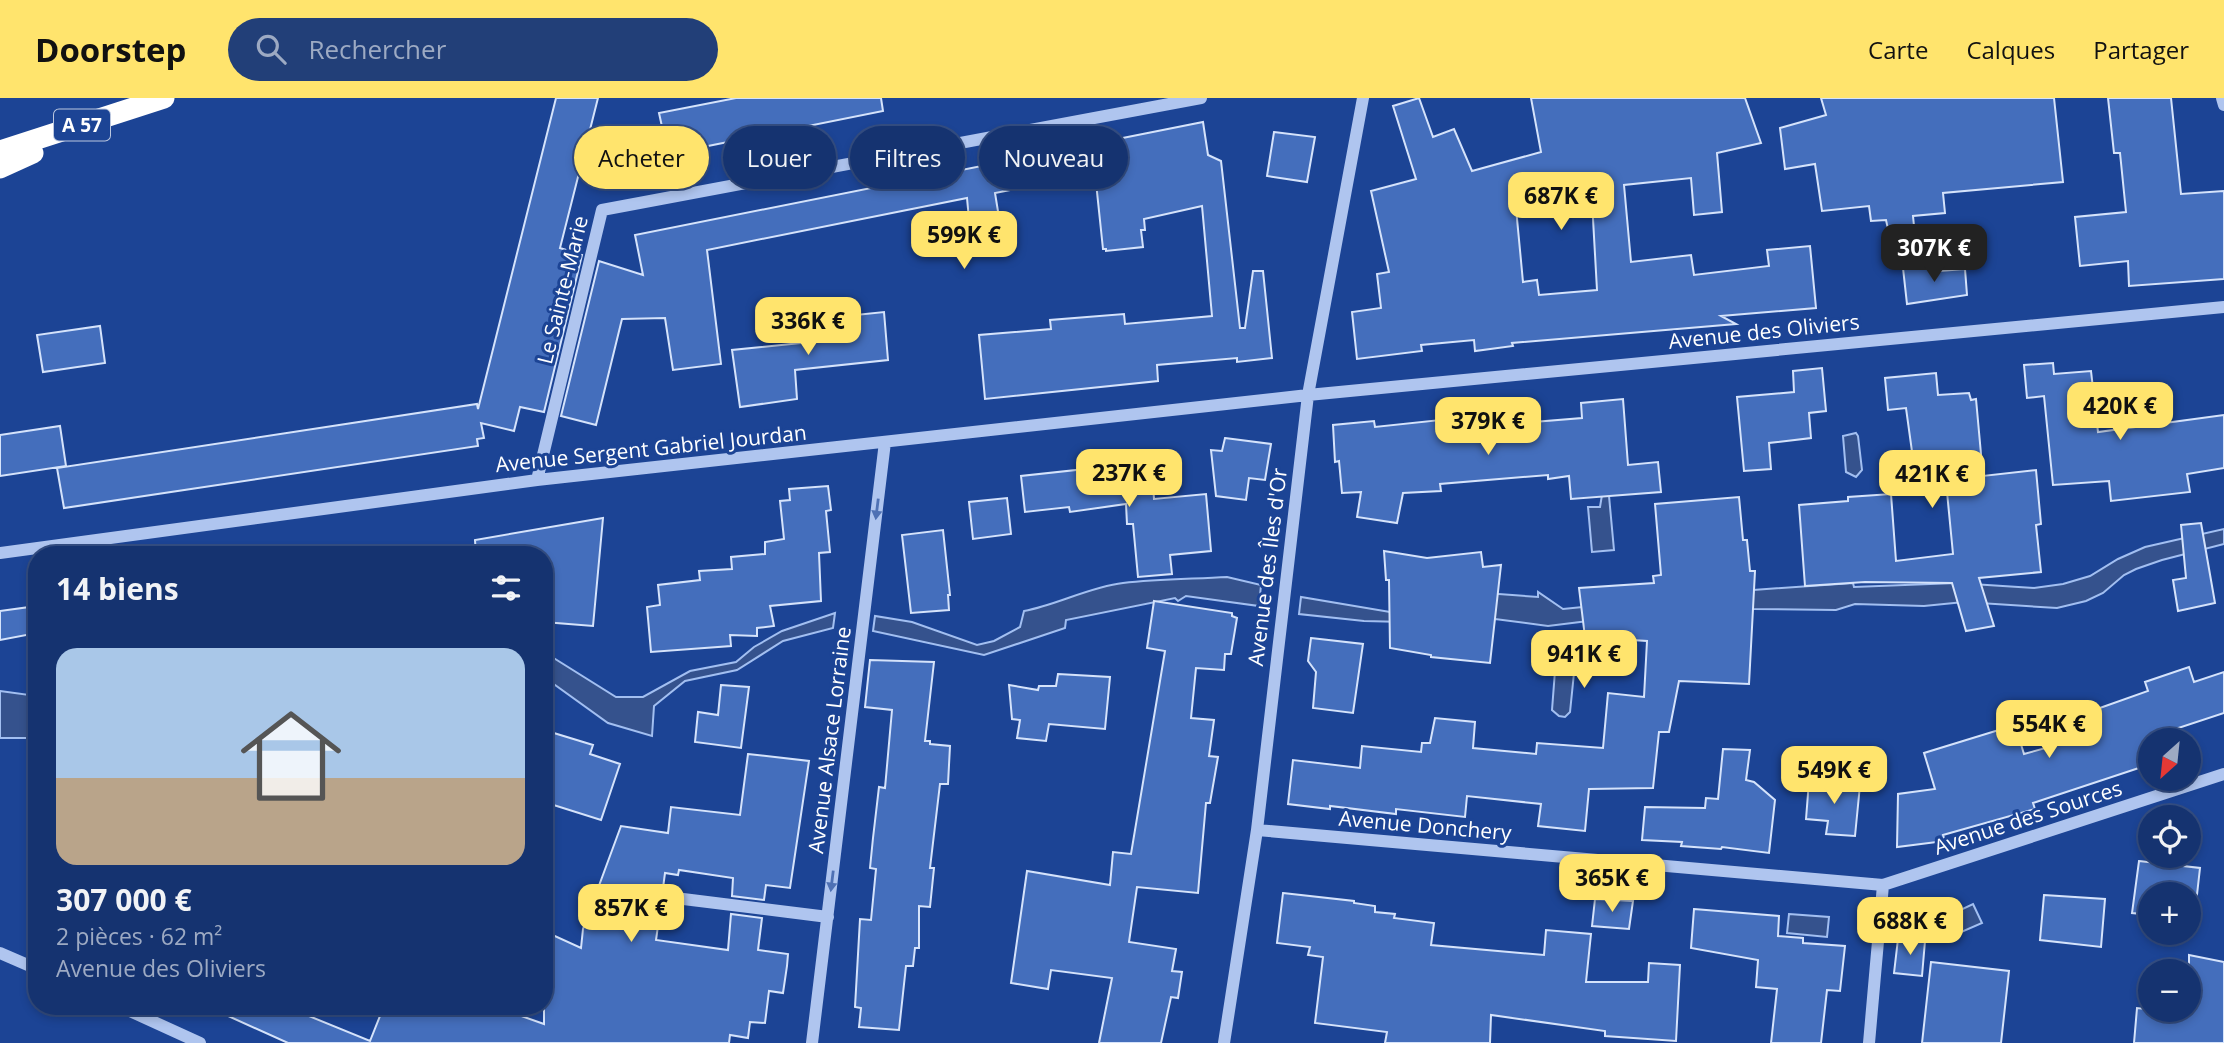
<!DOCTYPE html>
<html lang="fr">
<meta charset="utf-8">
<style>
:root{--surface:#153370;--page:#223f78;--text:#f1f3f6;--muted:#9daac3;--line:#344e83;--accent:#ffe46d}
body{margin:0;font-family:"Open Sans",sans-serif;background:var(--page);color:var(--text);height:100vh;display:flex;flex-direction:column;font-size:26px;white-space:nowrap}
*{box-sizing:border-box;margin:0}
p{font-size:23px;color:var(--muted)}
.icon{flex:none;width:38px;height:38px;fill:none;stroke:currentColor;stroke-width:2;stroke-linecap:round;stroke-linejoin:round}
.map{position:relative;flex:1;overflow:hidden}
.drawer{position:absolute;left:28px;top:448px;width:525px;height:469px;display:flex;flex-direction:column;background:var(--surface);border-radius:28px;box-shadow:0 4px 10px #0003,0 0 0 2px var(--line)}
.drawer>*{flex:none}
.guide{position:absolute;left:574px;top:28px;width:665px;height:63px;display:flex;gap:14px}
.needle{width:46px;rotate:207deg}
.buttons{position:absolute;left:2138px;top:630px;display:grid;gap:14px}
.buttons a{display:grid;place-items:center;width:63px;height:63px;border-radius:50%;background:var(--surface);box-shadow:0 4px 10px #0003,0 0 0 2px var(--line);font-size:35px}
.price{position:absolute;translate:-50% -60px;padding:0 16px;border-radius:14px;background:var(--accent);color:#111;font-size:23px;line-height:46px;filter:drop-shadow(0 2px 4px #0008)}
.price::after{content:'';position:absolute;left:50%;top:42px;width:21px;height:16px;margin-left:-10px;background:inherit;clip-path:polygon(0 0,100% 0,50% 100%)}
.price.active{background:#222;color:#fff}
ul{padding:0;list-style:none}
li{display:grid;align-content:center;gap:14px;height:371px;padding:0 28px}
li span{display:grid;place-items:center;height:217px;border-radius:21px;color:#555}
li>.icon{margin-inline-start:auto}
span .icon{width:126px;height:126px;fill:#fffc;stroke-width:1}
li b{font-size:30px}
h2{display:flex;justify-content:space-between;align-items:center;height:84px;padding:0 28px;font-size:30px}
.pill{padding:0 24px;border-radius:32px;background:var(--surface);box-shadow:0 4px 10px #0003,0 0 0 2px var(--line);font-size:24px;line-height:63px}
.pill.active{background:var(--accent);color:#111}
header{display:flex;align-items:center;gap:42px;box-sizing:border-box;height:98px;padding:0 35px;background:var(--accent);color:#111}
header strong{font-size:33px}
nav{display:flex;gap:38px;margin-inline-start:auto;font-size:24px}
.search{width:490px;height:63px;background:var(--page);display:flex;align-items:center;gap:18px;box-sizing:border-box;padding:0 24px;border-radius:38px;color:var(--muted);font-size:26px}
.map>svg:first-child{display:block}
</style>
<header>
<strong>Doorstep</strong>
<div class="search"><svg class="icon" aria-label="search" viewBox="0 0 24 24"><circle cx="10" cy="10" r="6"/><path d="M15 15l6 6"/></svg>Rechercher</div>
<nav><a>Carte</a><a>Calques</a><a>Partager</a></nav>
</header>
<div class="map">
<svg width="2224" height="945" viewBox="0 0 2224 945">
<rect width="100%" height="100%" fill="#1c4495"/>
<path fill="#35528d" stroke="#a2bff1" stroke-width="2" d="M 1856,335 L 1858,338 L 1862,372 L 1856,379 L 1846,374 L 1843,338 Z
M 1602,397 L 1609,398 L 1614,452 L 1592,454 L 1588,409 L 1600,409 Z
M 2224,431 L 2224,446 L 2162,462 L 2136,471 L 2124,477 L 2103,495 L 2086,503 L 2057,510 L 1964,504 L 1924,508 L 1855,506 L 1836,512 L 1753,511 L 1717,507 L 1548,528 L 1495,521 L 1405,524 L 1364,523 L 1299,516 L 1301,499 L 1390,514 L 1485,495 L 1538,499 L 1538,494 L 1563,511 L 1753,492 L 1853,485 L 1854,489 L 1956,485 L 2034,490 L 2063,486 L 2090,478 L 2118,461 L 2145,449 Z
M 1227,479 L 1261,487 L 1259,508 L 1186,498 L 1178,503 L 1175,500 L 1066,522 L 1065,530 L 984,557 L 873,533 L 875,518 L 912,524 L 977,547 L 994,543 L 1020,529 L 1024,513 C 1057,507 1089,489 1123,485 C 1157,481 1193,481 1227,479 Z
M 835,515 L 833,530 L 783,543 L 737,572 L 685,583 L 654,608 L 652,638 L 608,625 L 544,579 L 544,554 L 616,599 L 643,599 L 690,573 L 736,564 L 754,549 L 782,533 Z
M 1555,573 L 1574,575 L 1570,614 L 1565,619 L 1559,618 L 1552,612 Z
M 0,593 L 37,598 L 37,640 L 0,640 Z
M 1973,806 L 1982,825 L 1943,842 L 1935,824 Z
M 1789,816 L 1829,819 L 1827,839 L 1787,835 Z"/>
<path fill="#446ebc" stroke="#d5e3fb" stroke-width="2" fill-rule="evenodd" d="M 556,0 L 598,0 L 560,150 L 582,157 L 544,314 L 520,309 L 514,333 L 481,325 L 484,340 L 477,341 L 478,348 L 64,410 L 57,370 L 477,306 L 478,311 Z
M 736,0 L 881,0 L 883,13 L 668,56 L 659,15 Z
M 1419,0 L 1433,39 L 1454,31 L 1472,73 L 1541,54 L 1531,0 L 1745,0 L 1761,45 L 1717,55 L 1722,114 L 1694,117 L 1691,80 L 1624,87 L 1631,164 L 1691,157 L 1694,177 L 1769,168 L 1767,152 L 1810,148 L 1816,210 L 1721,218 L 1736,226 L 1512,245 L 1513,248 L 1475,253 L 1474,242 L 1421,247 L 1422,253 L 1357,261 L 1352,214 L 1381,210 L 1377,176 L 1389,174 L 1371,93 L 1416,81 L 1393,8 ZM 1591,85 L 1597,192 L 1539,197 L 1537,182 L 1523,184 L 1516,110 L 1531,108 L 1530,97 Z
M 1821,0 L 2054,0 L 2063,84 L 1943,95 L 1945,115 L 1913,118 L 1914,128 L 1888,131 L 1886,122 L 1871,123 L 1869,108 L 1822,113 L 1815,66 L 1785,71 L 1780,30 L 1826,17 Z
M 2108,0 L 2171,0 L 2181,96 L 2224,93 L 2224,181 L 2129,188 L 2128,163 L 2080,168 L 2075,119 L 2126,114 L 2120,55 L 2114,55 Z
M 1203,24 L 1208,57 L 1221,63 L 1240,230 L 1245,230 L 1253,173 L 1263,173 L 1272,260 L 1237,264 L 1237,260 L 1157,267 L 1158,283 L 985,301 L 979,237 L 1051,231 L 1050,222 L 1124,216 L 1125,226 L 1212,218 L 1202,108 L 1144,121 L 1145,132 L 1141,132 L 1143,149 L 1106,153 L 1106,151 L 1103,151 L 1095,75 L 995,95 L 1004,150 L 972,154 L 967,100 L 707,152 L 721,266 L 673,272 L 665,220 L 622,221 L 596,327 L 561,318 L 599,163 L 643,177 L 635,137 Z
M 1274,34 L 1315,39 L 1307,84 L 1267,78 Z
M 1903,170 L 1939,170 L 1940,173 L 1965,171 L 1967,197 L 1907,206 Z
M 884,214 L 888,262 L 795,272 L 797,301 L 740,309 L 732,252 L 810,244 L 808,222 Z
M 100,228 L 105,265 L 43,274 L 37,237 Z
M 2053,265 L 2054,276 L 2091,273 L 2098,334 L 2224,317 L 2224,370 L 2187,376 L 2190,394 L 2111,403 L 2109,383 L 2053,387 L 2044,298 L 2027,300 L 2024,267 Z
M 1822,270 L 1826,313 L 1809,315 L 1811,340 L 1769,345 L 1771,371 L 1744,373 L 1737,299 L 1794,294 L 1793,273 Z
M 1936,275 L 1938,297 L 1969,295 L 1971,302 L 1976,301 L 1983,378 L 2036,372 L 2041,426 L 2036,427 L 2041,474 L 1979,480 L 1994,528 L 1966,533 L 1952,485 L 1865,484 L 1805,488 L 1799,407 L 1848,403 L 1848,399 L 1891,396 L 1896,463 L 1953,456 L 1947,394 L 1918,397 L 1906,310 L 1888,312 L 1885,280 Z
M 1623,301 L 1628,367 L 1658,364 L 1661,394 L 1571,401 L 1569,378 L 1548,381 L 1548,377 L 1440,386 L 1441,393 L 1403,395 L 1397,425 L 1357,419 L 1361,394 L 1342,395 L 1339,363 L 1335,364 L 1333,327 L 1374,323 L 1375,329 L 1459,320 L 1461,330 L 1582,320 L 1581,305 Z
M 60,328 L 66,368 L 0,378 L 0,337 Z
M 1225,340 L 1271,346 L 1265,382 L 1249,380 L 1246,402 L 1216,398 L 1211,352 L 1222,353 Z
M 1151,357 L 1154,401 L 1206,396 L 1211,453 L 1170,457 L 1172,476 L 1138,479 L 1133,426 L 1127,426 L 1126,406 L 1070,414 L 1069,409 L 1025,414 L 1021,378 L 1122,367 L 1122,360 Z
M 828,388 L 831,412 L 826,413 L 830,454 L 819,455 L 821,503 L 770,508 L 774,528 L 757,530 L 757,538 L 730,537 L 731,548 L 651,554 L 647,509 L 660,507 L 658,487 L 700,482 L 699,473 L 732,471 L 731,459 L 765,456 L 765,444 L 784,441 L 780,403 L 790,402 L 789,391 Z
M 1739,399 L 1743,442 L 1747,442 L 1750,473 L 1755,473 L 1749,586 L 1679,583 L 1669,634 L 1659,634 L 1653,690 L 1589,691 L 1585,733 L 1538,728 L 1541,706 L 1467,698 L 1465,719 L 1396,711 L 1396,716 L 1330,708 L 1330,711 L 1288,706 L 1293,662 L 1360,670 L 1362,648 L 1421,654 L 1422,645 L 1430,645 L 1435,620 L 1475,624 L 1473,650 L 1536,656 L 1537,645 L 1603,650 L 1608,595 L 1644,599 L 1647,543 L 1585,539 L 1579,490 L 1654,485 L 1653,478 L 1661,477 L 1655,406 Z
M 1007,400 L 1011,436 L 973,441 L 969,404 Z
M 603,420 L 593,528 L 544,524 L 544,457 L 476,457 L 475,442 Z
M 2201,425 L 2215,505 L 2178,513 L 2173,482 L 2186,480 L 2181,427 Z
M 943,432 L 950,497 L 948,497 L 949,512 L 911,515 L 902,437 Z
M 1384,453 L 1427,460 L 1481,454 L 1483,469 L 1501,467 L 1490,565 L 1431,559 L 1431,557 L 1390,550 L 1389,482 L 1386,482 Z
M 1154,503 L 1232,515 L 1232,518 L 1237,520 L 1231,556 L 1225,556 L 1224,572 L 1196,570 L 1191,620 L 1214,622 L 1209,658 L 1218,659 L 1210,705 L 1206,705 L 1198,795 L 1137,789 L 1129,844 L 1176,851 L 1172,873 L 1182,874 L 1178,900 L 1171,899 L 1161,945 L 1099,945 L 1112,880 L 1051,872 L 1048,891 L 1011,885 L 1027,773 L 1110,787 L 1113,754 L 1131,756 L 1165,553 L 1147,550 Z
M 37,508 L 37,535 L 0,542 L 0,513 Z
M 1311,540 L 1363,546 L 1353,615 L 1313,610 L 1316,574 L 1308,563 Z
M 870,562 L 934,564 L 925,643 L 930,643 L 930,646 L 950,648 L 948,686 L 940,686 L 930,770 L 934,770 L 930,809 L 919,808 L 919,850 L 915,850 L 913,868 L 906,868 L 899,932 L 859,929 L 861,910 L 855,909 L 860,821 L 871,822 L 876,771 L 870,770 L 873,740 L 879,689 L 885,690 L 892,612 L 865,609 Z
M 2189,569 L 2194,584 L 2224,574 L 2224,615 L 2151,639 L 2151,666 L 2033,705 L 2035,711 L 1943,737 L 1945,743 L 1897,749 L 1898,696 L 1935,691 L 1924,655 L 2015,627 L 2024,656 L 2089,638 L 2083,616 L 2148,593 L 2145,584 Z
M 1058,576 L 1110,579 L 1105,631 L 1049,626 L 1046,643 L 1017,640 L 1020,622 L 1012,621 L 1009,587 L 1038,592 L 1039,588 L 1056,588 Z
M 721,587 L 749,589 L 741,650 L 695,644 L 698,614 L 718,617 Z
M 544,632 L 593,647 L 590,656 L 620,666 L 601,722 L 544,704 Z
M 1723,651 L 1750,652 L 1746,682 L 1754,684 L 1775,702 L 1769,755 L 1722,749 L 1721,751 L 1681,748 L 1682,744 L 1642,742 L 1645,709 L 1705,710 L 1706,700 L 1718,701 Z
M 748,656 L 809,663 L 790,790 L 766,787 L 764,802 L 732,798 L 733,780 L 679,772 L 678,777 L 665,775 L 663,790 L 648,789 L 642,797 L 646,804 L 661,807 L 656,842 L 728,852 L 731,816 L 762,820 L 758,852 L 788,856 L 787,868 L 783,895 L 769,893 L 765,925 L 750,924 L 748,940 L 730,937 L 729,945 L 288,945 L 206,908 L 307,908 L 304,916 L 370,943 L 384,908 L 493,908 L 544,926 L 544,833 L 581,850 L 583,831 L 621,728 L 668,735 L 671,709 L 740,717 Z
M 1809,683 L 1860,687 L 1855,738 L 1826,736 L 1828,723 L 1806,721 Z
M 2139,763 L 2200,770 L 2194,823 L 2189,822 L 2189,796 L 2151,796 L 2151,817 L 2132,815 Z
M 1283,795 L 1354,803 L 1354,805 L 1375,808 L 1375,814 L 1395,816 L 1394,820 L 1434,825 L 1431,847 L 1544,857 L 1546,832 L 1591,836 L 1586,884 L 1648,884 L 1649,865 L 1680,867 L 1676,943 L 1605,938 L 1605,933 L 1491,917 L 1490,945 L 1385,945 L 1387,934 L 1315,925 L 1323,859 L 1308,857 L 1310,849 L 1277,845 Z
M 2044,797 L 2105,801 L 2101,849 L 2040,842 Z
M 1595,801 L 1633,803 L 1629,831 L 1592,828 Z
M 1694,811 L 1779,818 L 1778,838 L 1803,840 L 1803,845 L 1845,848 L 1840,893 L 1827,892 L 1821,945 L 1771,945 L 1777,891 L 1756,889 L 1758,862 L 1691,850 Z
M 1898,841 L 1925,843 L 1922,878 L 1894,875 Z
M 2189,857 L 2224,864 L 2224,945 L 2134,945 L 2137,910 L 2189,916 Z
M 1931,864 L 2009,873 L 2001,945 L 1922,945 Z"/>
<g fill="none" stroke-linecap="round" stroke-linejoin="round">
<path stroke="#afc5ef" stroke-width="12" d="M 2222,0 L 2224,7
M 537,382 L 602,112 L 1201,0
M 0,455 L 537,382 L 1308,297 L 2224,209
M 1257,732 L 1883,787 L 2224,676
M 651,797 L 828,819
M 0,855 L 37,871
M 119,908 L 200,945
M 812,945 L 885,344
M 1224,945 L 1257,732 L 1308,297 L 1363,0
M 1869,945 L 1883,787"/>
<path stroke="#fff" stroke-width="21" d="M 0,53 L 164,0
M 0,70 L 33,55"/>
</g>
<defs><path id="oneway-solid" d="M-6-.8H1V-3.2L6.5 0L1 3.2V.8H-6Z" transform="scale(1.75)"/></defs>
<g fill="#4f71b4">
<use href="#oneway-solid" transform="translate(877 411) rotate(97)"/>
<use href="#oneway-solid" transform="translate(832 783) rotate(97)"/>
</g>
<g text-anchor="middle" stroke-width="6" stroke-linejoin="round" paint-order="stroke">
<rect fill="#1c4495" stroke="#bbc7df" stroke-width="2" x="54" y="11.5" width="56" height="31" rx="5"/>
<g font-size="19" font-weight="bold" fill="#fff">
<text x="82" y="34">A 57</text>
</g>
<g font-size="21" fill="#fff" stroke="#1c4495">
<text transform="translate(563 192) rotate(-76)" y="7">Le Sainte-Marie</text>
<text transform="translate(1764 234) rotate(-6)" y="7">Avenue des Oliviers</text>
<text transform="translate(651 351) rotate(-6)" y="7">Avenue Sergent Gabriel Jourdan</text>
<text transform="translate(1268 469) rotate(-83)" y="7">Avenue des Îles d'Or</text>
<text transform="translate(830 642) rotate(-83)" y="7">Avenue Alsace Lorraine</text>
<text transform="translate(2028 720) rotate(-18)" y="7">Avenue des Sources</text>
<text transform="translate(1425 728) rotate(5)" y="7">Avenue Donchery</text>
</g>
</g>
</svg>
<div class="buttons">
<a><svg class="needle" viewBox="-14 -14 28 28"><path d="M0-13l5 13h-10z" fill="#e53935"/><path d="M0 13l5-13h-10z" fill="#9daac3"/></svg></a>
<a><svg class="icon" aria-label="locate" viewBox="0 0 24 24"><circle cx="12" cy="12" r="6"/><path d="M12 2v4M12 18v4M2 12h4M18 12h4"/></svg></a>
<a>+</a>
<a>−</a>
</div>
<b class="price" style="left:1561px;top:134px">687K €</b>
<b class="price" style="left:964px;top:173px">599K €</b>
<b class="price active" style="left:1934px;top:186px">307K €</b>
<b class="price" style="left:808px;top:259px">336K €</b>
<b class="price" style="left:2120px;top:344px">420K €</b>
<b class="price" style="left:1488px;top:359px">379K €</b>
<b class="price" style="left:1129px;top:411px">237K €</b>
<b class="price" style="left:1932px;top:412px">421K €</b>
<b class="price" style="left:1584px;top:592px">941K €</b>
<b class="price" style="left:2049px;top:662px">554K €</b>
<b class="price" style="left:1834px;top:708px">549K €</b>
<b class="price" style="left:1612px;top:816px">365K €</b>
<b class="price" style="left:631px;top:846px">857K €</b>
<b class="price" style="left:1910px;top:859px">688K €</b>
<div class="guide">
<a class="pill active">Acheter</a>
<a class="pill">Louer</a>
<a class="pill">Filtres</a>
<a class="pill">Nouveau</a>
</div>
<section class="drawer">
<h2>14 biens<svg class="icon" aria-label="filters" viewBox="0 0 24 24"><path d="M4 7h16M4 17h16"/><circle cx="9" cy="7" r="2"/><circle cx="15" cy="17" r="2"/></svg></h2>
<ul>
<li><span style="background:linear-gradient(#a9c7e8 60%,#b9a48a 0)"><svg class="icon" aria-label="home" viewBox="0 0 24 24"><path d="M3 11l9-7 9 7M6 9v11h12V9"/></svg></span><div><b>307 000 €</b><p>2 pièces · 62 m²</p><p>Avenue des Oliviers</p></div></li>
</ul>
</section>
</div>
